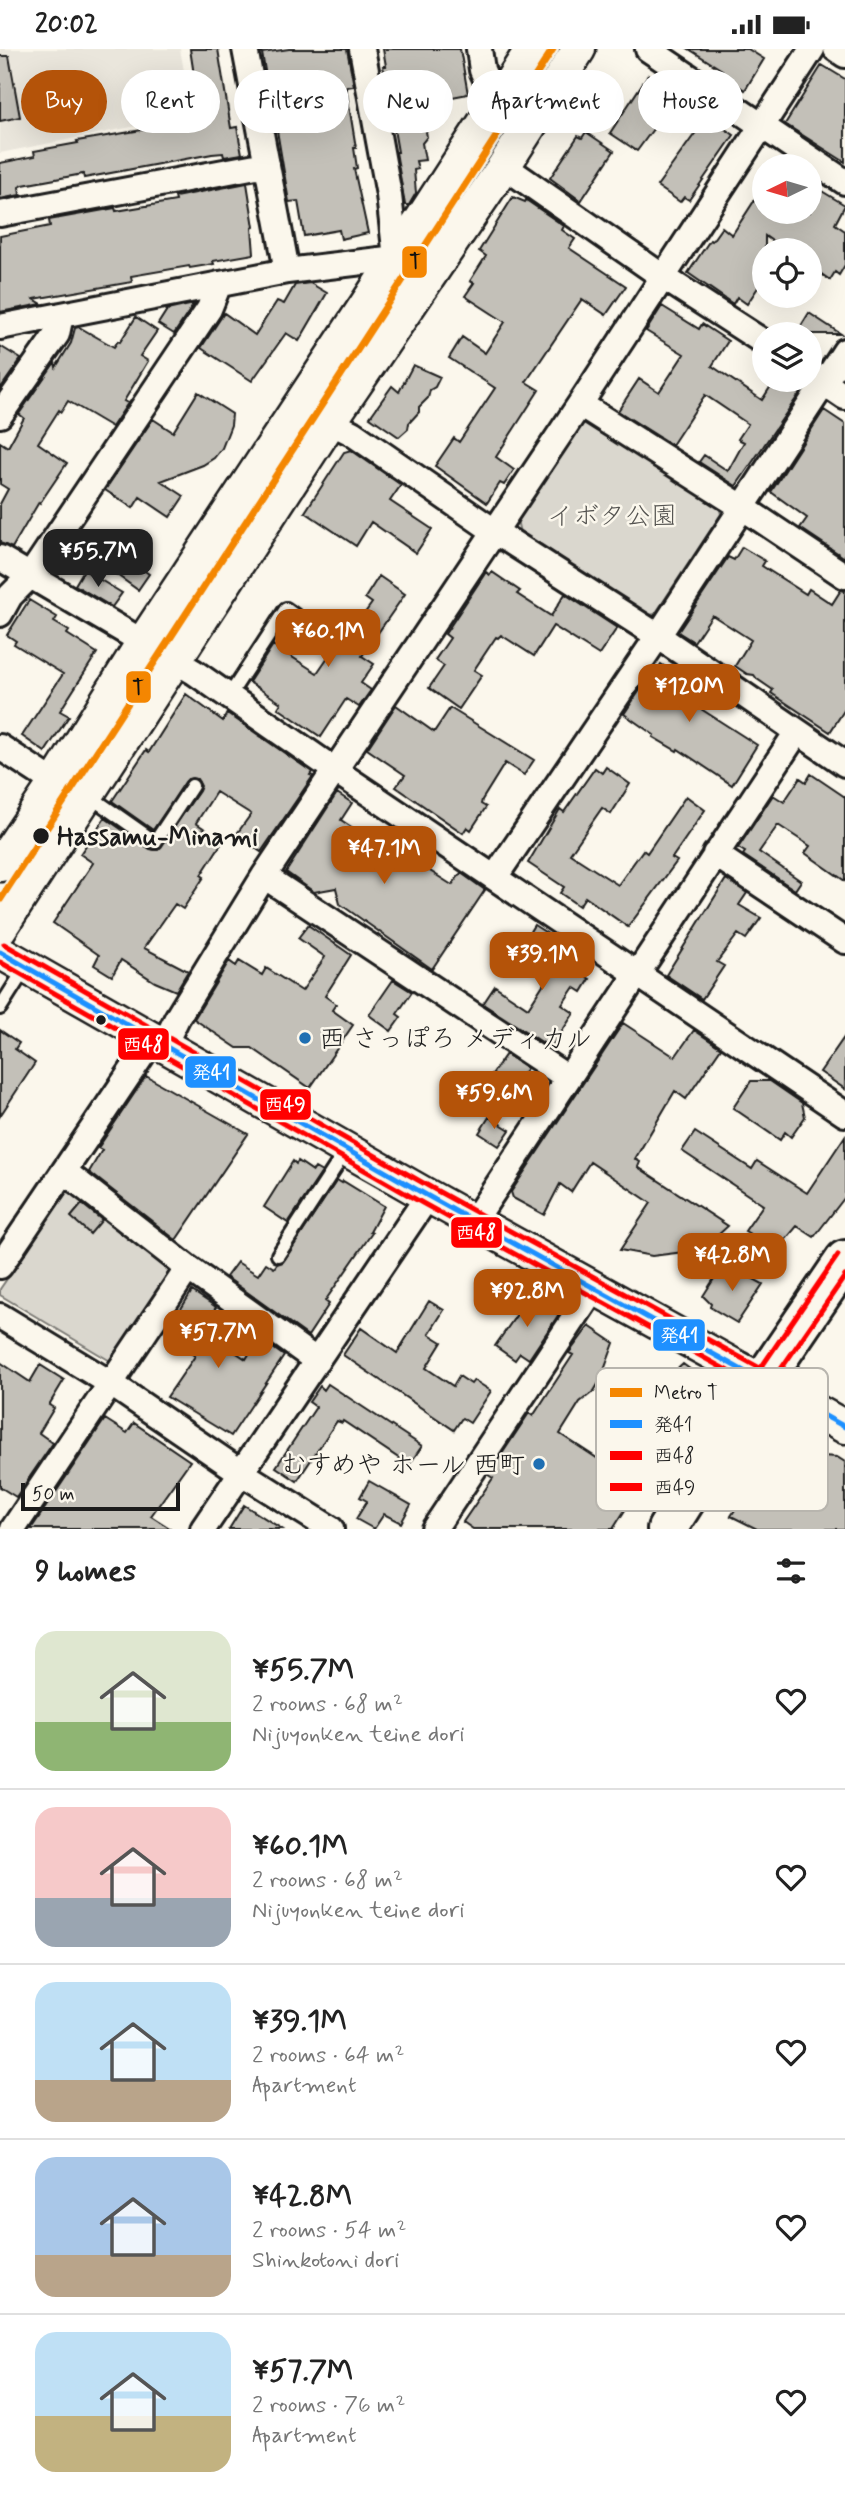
<!DOCTYPE html>
<meta charset="utf-8">
<style>
:root{--surface:#fff;--page:#f6f6f6;--text:#222;--muted:#767676;--line:#e0e0e0;--accent:#b45309}
body{margin:0;font-family:Mynerve,"Klee One",sans-serif;background:var(--page);color:var(--text);height:100vh;display:flex;flex-direction:column;font-size:26px;white-space:nowrap}
*{box-sizing:border-box;margin:0}
p{font-size:23px;color:var(--muted)}
.icon{flex:none;width:38px;height:38px;fill:none;stroke:currentColor;stroke-width:2;stroke-linecap:round;stroke-linejoin:round}
.map{position:relative;height:1480px;overflow:hidden}
.sheet{display:flex;flex-direction:column;background:var(--surface);flex:1}
.sheet>*{flex:none}
.banner{position:absolute;left:21px;top:21px;width:803px;height:63px;display:flex;gap:14px}
.needle{width:46px;rotate:265deg}
.tools{position:absolute;left:752px;top:105px;display:grid;gap:14px}
.tools a{display:grid;place-items:center;width:70px;height:70px;border-radius:50%;background:var(--surface);box-shadow:0 7px 28px #0002;font-size:35px}
.scale{position:absolute;left:21px;bottom:18px;width:159px;box-sizing:border-box;padding-left:7px;border:4px solid #1c1c1c;border-top:0;font-size:19px;line-height:24px;white-space:nowrap;color:#1c1c1c;-webkit-text-stroke:5px #fbf7ec;paint-order:stroke}
.price{position:absolute;translate:-50% -60px;padding:0 16px;border-radius:14px;background:var(--accent);color:#fff;font-size:23px;line-height:46px;filter:drop-shadow(0 2px 4px #0008)}
.price::after{content:'';position:absolute;left:50%;top:42px;width:21px;height:16px;margin-left:-10px;background:inherit;clip-path:polygon(0 0,100% 0,50% 100%)}
.price.current{background:#222;color:#fff}
ul{padding:0;list-style:none}
li{display:flex;align-items:center;gap:21px;height:175px;padding:0 35px}
li+li{border-top:2px solid var(--line)}
li span{display:grid;place-items:center;flex:none;width:196px;height:140px;border-radius:21px;color:#555}
li>.icon{margin-inline-start:auto}
span .icon{width:84px;height:84px;fill:#fffc;stroke-width:1}
li b{font-size:30px}
h2{display:flex;justify-content:space-between;align-items:center;height:84px;padding:0 35px;font-size:30px}
.chip{padding:0 24px;border-radius:32px;background:var(--surface);box-shadow:0 7px 28px #0002;font-size:24px;line-height:63px}
.chip.current{background:var(--accent);color:#fff}
.status{display:flex;justify-content:space-between;align-items:center;height:49px;padding:0 35px;background:var(--surface);direction:ltr}
.status svg{height:19px;fill:currentColor}
.map>svg:first-child{display:block}
</style>
<div class="status"><b>20:02</b><svg viewBox="0 0 49 12"><path d="M0 12V9h3v3zM5 12V6h3v6zM10 12V3h3v9zM15 12V0h3v12zM26 1h20v11H26zM47 4h2v5h-2z"/></svg></div>
<div class="map">
<svg width="845" height="1480" viewBox="0 0 845 1480">
<rect width="100%" height="100%" fill="#fbf7ec"/>
<filter id="ink" filterUnits="userSpaceOnUse"><feTurbulence type="fractalNoise" baseFrequency=".0143" numOctaves="2"/><feDisplacementMap in="SourceGraphic" scale="14" xChannelSelector="R" yChannelSelector="G"/><feConvolveMatrix kernelMatrix="1 2 1 2 8 2 1 2 1" color-interpolation-filters="sRGB"/></filter>
<g filter="url(#ink)">
<path fill="#eae6dc" d="M 0,0 L 180,0 L 192,66 L 0,104 Z"/>
<path fill="#dad7ce" stroke="#7b7a75" stroke-width="2" d="M 590,372 L 719,457 L 721,465 L 655,565 L 645,567 L 520,484 L 517,471 L 582,374 Z
M 76,1142 L 177,1216 L 112,1313 L 0,1246 L 0,1240 L 67,1143 Z"/>
<path fill="#c3c0b8" stroke="#1c1c1c" stroke-width="2" d="M 190,0 L 218,0 L 231,79 L 237,78 L 242,105 L 224,108 L 223,104 L 212,105 L 84,129 L 83,125 L 23,136 L 19,138 L 20,146 L 0,150 L 0,114 L 35,107 L 34,102 L 78,94 L 77,92 L 201,71 Z
M 289,0 L 347,0 L 354,37 L 346,38 L 356,99 L 354,99 L 357,119 L 354,120 L 368,184 L 341,190 L 339,181 L 304,187 L 298,152 L 289,153 L 269,34 L 267,34 L 262,4 Z
M 383,0 L 460,0 L 468,45 L 421,54 L 427,88 L 422,94 L 425,111 L 416,112 L 418,120 L 414,121 L 416,144 L 409,156 L 405,156 L 396,103 L 398,103 L 383,17 L 386,17 Z
M 689,0 L 748,0 L 764,10 L 745,41 L 719,25 L 722,21 Z
M 0,7 L 9,7 L 20,68 L 0,72 Z
M 822,16 L 845,30 L 845,113 L 785,75 Z
M 648,26 L 678,46 L 637,102 L 610,84 Z
M 707,68 L 734,86 L 689,151 L 684,148 L 680,153 L 657,137 Z
M 586,83 L 614,102 L 581,152 L 550,129 L 578,87 L 582,89 Z
M 247,134 L 254,178 L 252,179 L 254,205 L 213,212 L 214,215 L 190,219 L 189,217 L 131,227 L 132,233 L 34,250 L 42,255 L 0,263 L 0,187 L 50,177 L 49,171 L 115,159 L 116,162 L 176,152 L 175,148 Z
M 810,135 L 845,156 L 835,175 L 845,182 L 845,216 L 839,226 L 835,223 L 830,231 L 810,217 L 810,201 L 785,201 L 765,187 L 765,228 L 747,255 L 737,248 L 733,255 L 688,224 L 710,191 L 712,192 L 722,178 L 732,186 L 758,146 L 765,151 L 765,163 L 810,163 Z
M 513,148 L 525,153 L 526,151 L 564,177 L 562,181 L 575,190 L 569,199 L 626,237 L 606,266 L 582,250 L 526,333 L 539,341 L 496,408 L 514,421 L 504,436 L 500,434 L 487,454 L 435,417 L 454,389 L 459,393 L 495,339 L 449,309 L 462,288 L 485,304 L 505,273 L 465,247 L 474,234 L 470,232 L 486,207 L 479,202 Z
M 310,234 L 327,244 L 299,292 L 286,284 L 252,332 L 201,299 L 224,264 L 255,286 L 277,252 L 284,255 L 295,236 Z
M 194,255 L 174,285 L 158,275 L 167,261 Z
M 662,257 L 699,280 L 702,275 L 728,292 L 712,317 L 762,351 L 771,337 L 777,341 L 783,332 L 800,344 L 736,437 L 699,413 L 704,406 L 728,422 L 744,393 L 738,390 L 748,375 L 705,346 L 672,396 L 618,362 L 639,330 L 659,343 L 684,305 L 646,282 Z
M 809,264 L 841,285 L 796,285 Z
M 136,268 L 157,282 L 140,307 L 148,312 L 124,352 L 128,354 L 112,378 L 68,352 L 61,363 L 59,361 L 38,394 L 67,414 L 40,454 L 39,453 L 12,499 L 0,494 L 0,455 L 8,440 L 0,435 L 0,393 L 8,398 L 24,369 L 19,365 L 55,313 L 56,318 L 71,294 L 75,279 L 79,278 L 114,298 L 118,292 L 120,293 Z
M 0,297 L 21,310 L 0,340 Z
M 413,316 L 440,328 L 435,338 L 430,341 L 428,349 L 419,358 L 419,363 L 409,374 L 408,380 L 399,388 L 370,368 L 392,337 L 399,343 Z
M 198,343 L 232,365 L 231,376 L 222,399 L 214,409 L 203,416 L 161,432 L 184,447 L 170,468 L 140,448 L 133,459 L 105,441 L 153,370 L 173,383 Z
M 824,361 L 845,375 L 845,509 L 800,479 L 807,469 L 771,443 Z
M 351,401 L 401,436 L 390,452 L 432,480 L 416,504 L 371,473 L 356,497 L 305,463 L 344,403 Z
M 742,498 L 765,512 L 762,517 L 806,545 L 809,540 L 832,555 L 841,541 L 845,542 L 845,660 L 830,683 L 771,644 L 773,641 L 757,630 L 754,626 L 747,625 L 735,617 L 751,591 L 712,566 L 694,593 L 678,583 L 728,508 L 734,511 Z
M 128,510 L 149,525 L 138,541 L 117,526 Z
M 84,521 L 122,544 L 112,558 L 75,536 Z
M 486,523 L 490,526 L 492,523 L 520,542 L 517,545 L 551,567 L 565,545 L 617,579 L 599,606 L 553,577 L 534,607 L 501,586 L 498,589 L 496,588 L 474,621 L 482,626 L 459,660 L 429,639 L 444,617 L 435,611 L 450,589 L 445,585 Z
M 379,527 L 405,545 L 362,607 L 374,615 L 361,634 L 371,641 L 359,658 L 346,650 L 321,688 L 278,659 L 281,654 L 249,633 L 273,596 L 317,624 L 339,592 L 343,594 L 372,554 L 365,549 Z
M 29,551 L 57,568 L 54,573 L 69,582 L 67,585 L 97,604 L 60,662 L 69,667 L 45,703 L 22,687 L 63,625 L 14,595 L 16,592 L 7,586 Z
M 661,615 L 688,633 L 690,630 L 711,643 L 701,660 L 757,696 L 732,736 L 678,700 L 677,702 L 653,688 L 654,686 L 624,665 L 644,635 L 647,637 Z
M 186,645 L 223,672 L 227,664 L 312,723 L 310,726 L 313,727 L 261,803 L 236,786 L 251,765 L 216,743 L 196,774 L 223,792 L 201,826 L 204,828 L 183,860 L 175,855 L 144,899 L 188,922 L 176,942 L 155,933 L 121,911 L 112,927 L 94,916 L 99,906 L 53,874 L 93,814 L 80,805 L 105,769 L 150,800 L 158,801 L 199,742 L 201,737 L 197,730 L 188,730 L 153,781 L 112,752 L 146,701 L 149,703 Z
M 396,656 L 434,683 L 450,659 L 534,711 L 524,726 L 505,714 L 482,751 L 481,755 L 486,758 L 471,781 L 467,778 L 463,784 L 396,738 L 405,726 L 367,700 Z
M 606,718 L 630,735 L 611,765 L 602,759 L 570,805 L 618,836 L 643,801 L 647,804 L 686,747 L 705,761 L 672,809 L 677,812 L 628,878 L 585,848 L 579,857 L 560,844 L 564,838 L 528,814 L 560,760 L 564,763 L 595,719 L 602,724 Z
M 811,725 L 845,748 L 845,832 L 805,804 L 810,797 L 778,776 L 759,803 L 801,832 L 795,841 L 743,806 L 745,803 L 738,799 L 773,746 L 784,753 L 800,729 L 806,733 Z
M 337,744 L 352,754 L 341,771 L 392,805 L 395,800 L 452,836 L 461,824 L 485,841 L 432,920 L 340,855 L 336,839 L 314,843 L 286,823 Z
M 726,830 L 747,844 L 739,856 L 761,869 L 746,890 L 738,885 L 717,913 L 724,917 L 702,950 L 666,926 Z
M 308,876 L 351,906 L 325,947 L 336,955 L 332,961 L 353,976 L 310,1039 L 252,999 L 237,999 L 194,970 L 229,912 L 236,917 L 239,912 L 262,926 L 266,919 L 302,942 L 325,908 L 298,889 Z
M 534,876 L 559,892 L 552,905 L 590,930 L 582,943 L 574,938 L 562,956 L 574,964 L 551,999 L 483,955 L 495,937 L 528,959 L 551,923 L 518,902 Z
M 393,931 L 412,943 L 397,965 L 401,968 L 391,982 L 369,966 Z
M 623,974 L 675,1008 L 694,981 L 721,999 L 686,1050 L 675,1042 L 635,1110 L 640,1113 L 638,1118 L 728,1177 L 716,1188 L 684,1203 L 652,1207 L 620,1201 L 651,1154 L 590,1113 L 571,1143 L 560,1135 L 544,1166 L 513,1149 L 511,1143 Z
M 0,981 L 19,994 L 15,1000 L 35,1014 L 0,1067 Z
M 845,987 L 845,1040 L 820,1023 Z
M 506,1005 L 527,1019 L 495,1064 L 475,1050 Z
M 146,1027 L 248,1085 L 176,1191 L 89,1123 L 102,1101 L 98,1099 Z
M 751,1032 L 770,1032 L 802,1054 L 805,1068 L 791,1088 L 785,1083 L 780,1091 L 733,1059 Z
M 489,1068 L 510,1081 L 499,1097 L 479,1084 Z
M 695,1083 L 752,1120 L 757,1112 L 807,1144 L 845,1087 L 845,1148 L 814,1188 L 797,1177 L 777,1201 L 745,1182 L 763,1156 L 682,1102 Z
M 293,1112 L 296,1115 L 298,1112 L 313,1122 L 315,1119 L 322,1123 L 288,1174 L 264,1158 Z
M 337,1131 L 342,1134 L 343,1132 L 384,1157 L 370,1183 L 372,1184 L 325,1252 L 329,1255 L 308,1287 L 226,1228 L 237,1213 L 258,1226 L 266,1214 L 274,1219 L 277,1215 L 283,1213 Z
M 82,1155 L 102,1171 L 90,1185 L 71,1168 Z
M 724,1214 L 763,1235 L 737,1274 L 710,1258 L 711,1255 L 703,1247 Z
M 192,1242 L 216,1258 L 202,1281 L 246,1310 L 259,1289 L 284,1307 L 231,1387 L 167,1348 L 195,1307 L 176,1295 L 182,1284 L 171,1276 Z
M 531,1245 L 559,1265 L 529,1310 L 520,1304 L 515,1311 L 495,1297 Z
M 429,1252 L 444,1261 L 429,1285 L 442,1293 L 426,1319 L 453,1337 L 459,1327 L 471,1335 L 474,1331 L 491,1342 L 470,1374 L 462,1369 L 454,1381 L 343,1306 L 361,1279 L 397,1304 Z
M 589,1277 L 614,1294 L 600,1332 L 594,1342 L 580,1353 L 560,1385 L 600,1411 L 623,1375 L 634,1382 L 672,1325 L 683,1315 L 698,1326 L 704,1349 L 672,1403 L 668,1401 L 650,1427 L 644,1424 L 624,1456 L 627,1458 L 613,1480 L 473,1480 L 463,1473 L 493,1429 L 488,1426 L 529,1364 L 533,1367 L 573,1306 L 569,1304 Z
M 0,1313 L 30,1333 L 40,1316 L 64,1331 L 49,1356 L 54,1359 L 39,1384 L 53,1394 L 16,1448 L 0,1438 Z
M 328,1335 L 422,1397 L 409,1416 L 343,1372 L 342,1374 L 337,1372 L 297,1432 L 276,1418 L 316,1358 L 309,1353 L 320,1337 L 324,1341 Z
M 105,1370 L 127,1384 L 134,1374 L 190,1412 L 151,1467 L 171,1480 L 31,1480 Z
M 803,1397 L 822,1407 L 837,1408 L 845,1413 L 845,1480 L 757,1480 L 731,1467 L 757,1427 L 754,1420 L 775,1399 Z
M 369,1432 L 411,1456 L 401,1474 L 384,1465 L 374,1480 L 356,1470 L 367,1452 L 360,1448 Z
M 244,1456 L 282,1480 L 229,1480 Z"/>
<g fill="none" stroke-linecap="round" stroke-linejoin="round">
<defs>
<path id="service" d="M 229,647 L 286,560 L 330,592
M 88,746 L 155,793 L 192,737
M 0,959 L 26,918
M 278,1206 L 347,1100"/>
<path id="minor" d="M 245,0 L 287,222
M 479,0 L 482,21 L 497,54
M 648,0 L 845,133
M 836,0 L 845,6
M 504,117 L 663,228 L 765,294
M 0,165 L 267,115
M 0,278 L 287,222 L 396,209 L 389,146 L 362,0
M 811,325 L 845,348
M 301,352 L 330,373 L 352,384 L 494,482 L 658,587 L 845,715
M 580,355 L 742,458 L 845,527
M 0,366 L 57,285 L 61,266
M 0,509 L 194,623 L 336,722 L 845,1065
M 0,565 L 10,547 L 30,527 L 209,260 L 219,235
M 0,698 L 55,734
M 715,805 L 845,892
M 264,827 L 568,1029
M 495,828 L 658,587 L 845,302
M 164,996 L 177,969 L 264,827 L 580,355 L 812,0
M 65,1123 L 188,1219 L 317,1312
M 474,1172 L 797,683
M 0,1217 L 153,990
M 0,1267 L 110,1334 L 242,1424 L 331,1480
M 13,1480 L 188,1219
M 203,1480 L 428,1147
M 434,1480 L 595,1238"/>
<path id="tertiary" d="M 0,816 L 55,734 L 143,593 L 367,254 L 532,0
M 0,880 L 330,373 L 504,117 L 579,0
M 0,903 L 428,1147 L 845,1378"/>
<path id="primary" d="M 667,1480 L 736,1371 L 845,1211"/>
</defs>
<use href="#service" stroke="#1c1c1c" stroke-width="18"/>
<use href="#minor" stroke="#1c1c1c" stroke-width="30"/>
<use href="#tertiary" stroke="#1c1c1c" stroke-width="37"/>
<use href="#primary" stroke="#1c1c1c" stroke-width="44"/>
<use href="#service" stroke="#fbf7ec" stroke-width="12"/>
<use href="#minor" stroke="#fbf7ec" stroke-width="24"/>
<use href="#tertiary" stroke="#fbf7ec" stroke-width="32"/>
<use href="#primary" stroke="#fbf7ec" stroke-width="38"/>
<defs>
<path id="bus-1" d="M 0,903 L 428,1147 L 845,1378"/>
<path id="bus-2" d="M 0,913 L 424,1155 L 759,1339
M 770,1336 L 845,1227"/>
<path id="bus-3" d="M 4,895 L 432,1139 L 767,1323
M 756,1326 L 838,1206"/>
</defs>
<use href="#bus-1" stroke="#fbf7ec" stroke-width="10"/>
<use href="#bus-2" stroke="#fbf7ec" stroke-width="10"/>
<use href="#bus-3" stroke="#fbf7ec" stroke-width="10"/>
<use href="#bus-1" stroke="#1e90ff" stroke-width="5"/>
<use href="#bus-2" stroke="#f00" stroke-width="5"/>
<use href="#bus-3" stroke="#f00" stroke-width="5"/>
<defs>
<path id="metro-1" d="M 0,851 L 553,0"/>
</defs>
<use href="#metro-1" stroke="#fbf7ec" stroke-width="12"/>
<use href="#metro-1" stroke="#f48601" stroke-width="7"/>
</g>
</g>
<g fill="#1c1c1c" stroke="#fbf7ec" stroke-width="2.5">
<circle cx="41" cy="787" r="9"/>
<circle cx="101" cy="971" r="6"/>
</g>
<g fill="#1f6fb2" stroke="#fbf7ec" stroke-width="2.5">
<circle cx="305" cy="989" r="7"/>
<circle cx="539" cy="1415" r="7"/>
</g>
<g text-anchor="middle" stroke-width="5" stroke-linejoin="round" paint-order="stroke">
<g font-size="26" fill="#555451" stroke="#fbf7ec">
<text x="612" y="475">イボタ公園</text>
</g>
<g font-size="26" font-weight="bold" fill="#1c1c1c" stroke="#fbf7ec" text-anchor="start">
<text x="57" y="796">Hassamu-Minami</text>
</g>
<g font-size="26" fill="#1c1c1c" stroke="#fbf7ec" text-anchor="start">
<text x="319" y="998">西 さっぽろ メディカル</text>
<text x="525" y="1424" text-anchor="end">むすめや ホール 西町</text>
</g>
</g>
<rect x="596" y="1319" width="232" height="143" rx="10" fill="#fbf7ec" stroke="#b8b5ae" stroke-width="2"/>
<rect x="610" y="1339" width="32" height="9" fill="#f48601"/>
<rect x="610" y="1371" width="32" height="8" fill="#1e90ff"/>
<rect x="610" y="1402" width="32" height="9" fill="#f00"/>
<rect x="610" y="1434" width="32" height="8" fill="#f00"/>
<g font-size="19" fill="#1c1c1c">
<text x="654" y="1350">Metro T</text>
<text x="654" y="1382">発41</text>
<text x="654" y="1413">西48</text>
<text x="654" y="1445">西49</text>
</g>
<g stroke="#fbf7ec" stroke-width="2.5">
<rect x="401" y="196" width="27" height="34" rx="7" fill="#f48601"/>
<rect x="125" y="621" width="27" height="34" rx="7" fill="#f48601"/>
<rect x="117" y="978" width="53" height="34" rx="7" fill="#f00"/>
<rect x="184" y="1006" width="53" height="34" rx="7" fill="#1e90ff"/>
<rect x="259" y="1039" width="53" height="33" rx="7" fill="#f00"/>
<rect x="450" y="1167" width="53" height="33" rx="7" fill="#f00"/>
<rect x="652" y="1269" width="54" height="34" rx="7" fill="#1e90ff"/>
</g>
<g font-size="19" text-anchor="middle" font-weight="bold" fill="#fff">
<text x="143" y="1002">西48</text>
<text x="211" y="1030">発41</text>
<text x="285" y="1062">西49</text>
<text x="476" y="1190">西48</text>
<text x="679" y="1293">発41</text>
</g>
<g font-size="19" text-anchor="middle" font-weight="bold" fill="#111">
<text x="415" y="219">T</text>
<text x="138" y="645">T</text>
</g>
</svg>
<div class="tools">
<a><svg class="needle" viewBox="-14 -14 28 28"><path d="M0-13l5 13h-10z" fill="#e53935"/><path d="M0 13l5-13h-10z" fill="#767676"/></svg></a>
<a><svg class="icon" aria-label="locate" viewBox="0 0 24 24"><circle cx="12" cy="12" r="6"/><path d="M12 2v4M12 18v4M2 12h4M18 12h4"/></svg></a>
<a><svg class="icon" aria-label="layers" viewBox="0 0 24 24"><path d="M12 4l9 5-9 5-9-5zM3 14l9 5 9-5"/></svg></a>
</div>
<div class="scale">50 m</div>
<b class="price current" style="left:98px;top:540px">¥55.7M</b>
<b class="price" style="left:328px;top:620px">¥60.1M</b>
<b class="price" style="left:689px;top:675px">¥120M</b>
<b class="price" style="left:384px;top:837px">¥47.1M</b>
<b class="price" style="left:542px;top:943px">¥39.1M</b>
<b class="price" style="left:494px;top:1082px">¥59.6M</b>
<b class="price" style="left:732px;top:1244px">¥42.8M</b>
<b class="price" style="left:527px;top:1280px">¥92.8M</b>
<b class="price" style="left:218px;top:1321px">¥57.7M</b>
<div class="banner">
<a class="chip current">Buy</a>
<a class="chip">Rent</a>
<a class="chip">Filters</a>
<a class="chip">New</a>
<a class="chip">Apartment</a>
<a class="chip">House</a>
</div>
</div>
<section class="sheet">
<h2>9 homes<svg class="icon" aria-label="filters" viewBox="0 0 24 24"><path d="M4 7h16M4 17h16"/><circle cx="9" cy="7" r="2"/><circle cx="15" cy="17" r="2"/></svg></h2>
<ul>
<li><span style="background:linear-gradient(#dfe7d0 65%,#8fb573 0)"><svg class="icon" aria-label="home" viewBox="0 0 24 24"><path d="M3 11l9-7 9 7M6 9v11h12V9"/></svg></span><div><b>¥55.7M</b><p>2 rooms · 68 m²</p><p>Nijuyonken teine dori</p></div><svg class="icon" aria-label="heart" viewBox="0 0 24 24"><path d="M12 20l-8-8c-3-5 5-10 8-4 3-6 11-1 8 4z"/></svg></li>
<li><span style="background:linear-gradient(#f6c9c9 65%,#9aa5b1 0)"><svg class="icon" aria-label="home" viewBox="0 0 24 24"><path d="M3 11l9-7 9 7M6 9v11h12V9"/></svg></span><div><b>¥60.1M</b><p>2 rooms · 68 m²</p><p>Nijuyonken teine dori</p></div><svg class="icon" aria-label="heart" viewBox="0 0 24 24"><path d="M12 20l-8-8c-3-5 5-10 8-4 3-6 11-1 8 4z"/></svg></li>
<li><span style="background:linear-gradient(#bfe0f5 70%,#b9a48a 0)"><svg class="icon" aria-label="home" viewBox="0 0 24 24"><path d="M3 11l9-7 9 7M6 9v11h12V9"/></svg></span><div><b>¥39.1M</b><p>2 rooms · 64 m²</p><p>Apartment</p></div><svg class="icon" aria-label="heart" viewBox="0 0 24 24"><path d="M12 20l-8-8c-3-5 5-10 8-4 3-6 11-1 8 4z"/></svg></li>
<li><span style="background:linear-gradient(#a9c7e8 70%,#b9a48a 0)"><svg class="icon" aria-label="home" viewBox="0 0 24 24"><path d="M3 11l9-7 9 7M6 9v11h12V9"/></svg></span><div><b>¥42.8M</b><p>2 rooms · 54 m²</p><p>Shinkotoni dori</p></div><svg class="icon" aria-label="heart" viewBox="0 0 24 24"><path d="M12 20l-8-8c-3-5 5-10 8-4 3-6 11-1 8 4z"/></svg></li>
<li><span style="background:linear-gradient(#bfe0f5 60%,#c2b280 0)"><svg class="icon" aria-label="home" viewBox="0 0 24 24"><path d="M3 11l9-7 9 7M6 9v11h12V9"/></svg></span><div><b>¥57.7M</b><p>2 rooms · 76 m²</p><p>Apartment</p></div><svg class="icon" aria-label="heart" viewBox="0 0 24 24"><path d="M12 20l-8-8c-3-5 5-10 8-4 3-6 11-1 8 4z"/></svg></li>
</ul>
</section>
